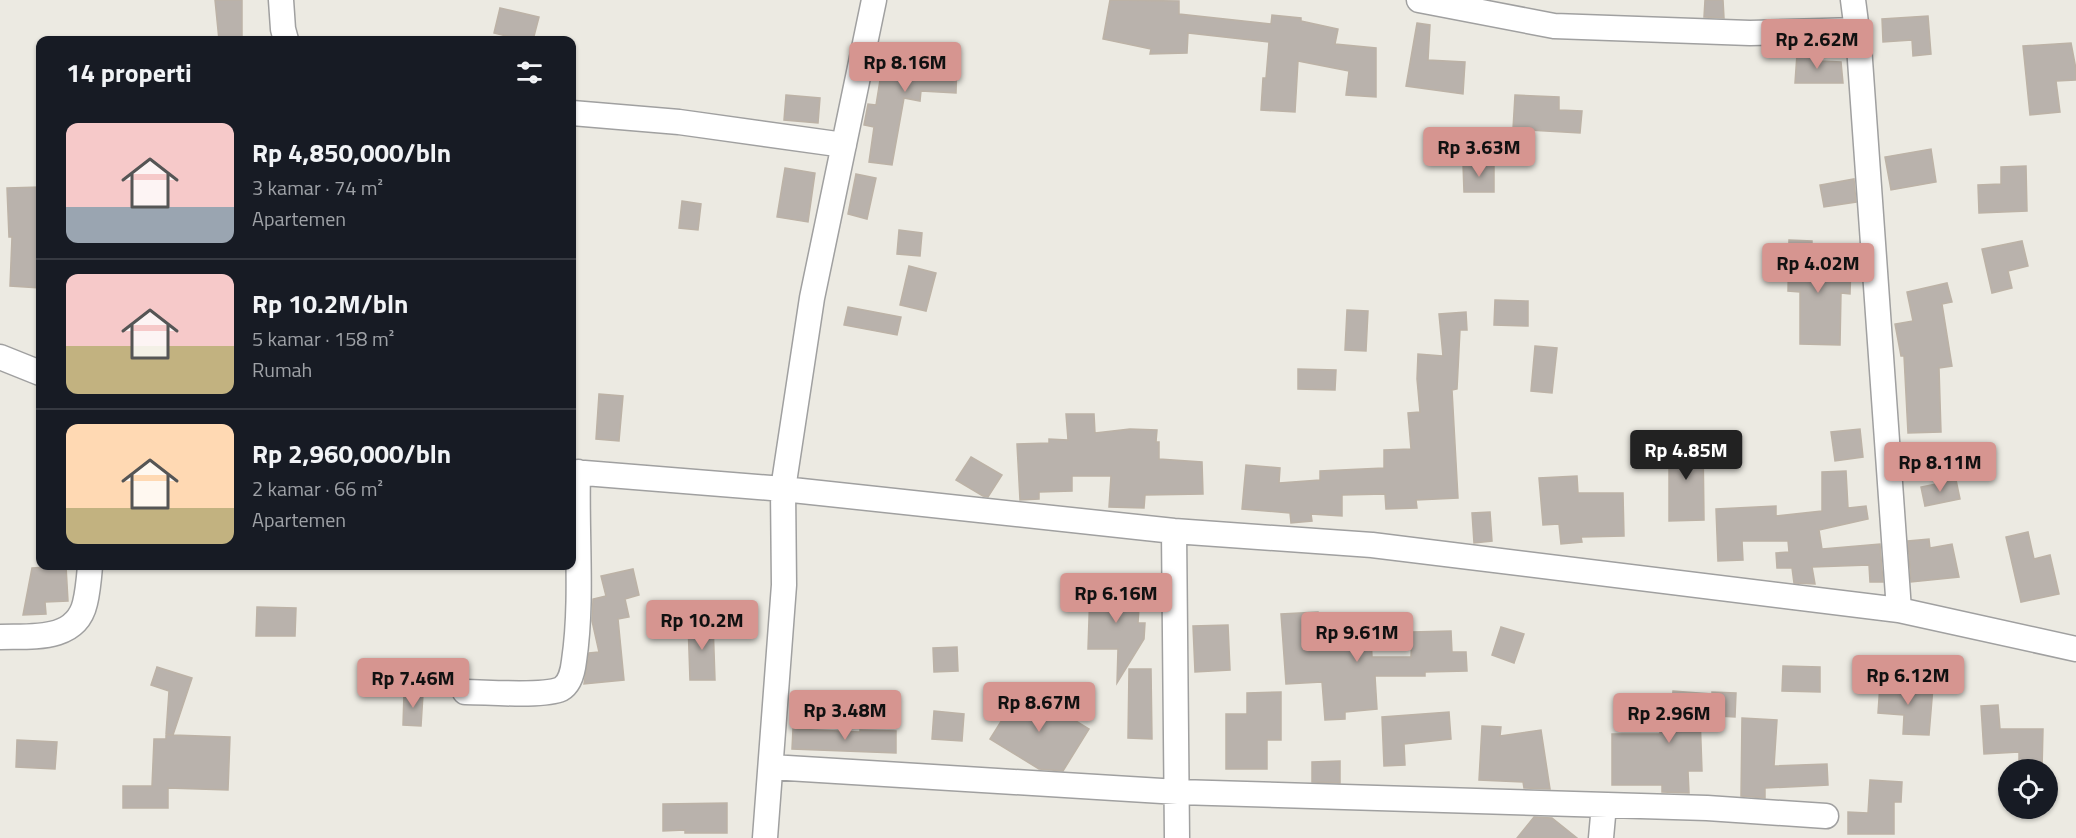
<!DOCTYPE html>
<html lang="id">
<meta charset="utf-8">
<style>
:root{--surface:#171b24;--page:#20242c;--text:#f1f3f6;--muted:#9ea1a6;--line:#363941;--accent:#d69590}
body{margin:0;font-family:"Titillium Web",sans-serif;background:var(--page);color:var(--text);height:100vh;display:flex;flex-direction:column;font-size:22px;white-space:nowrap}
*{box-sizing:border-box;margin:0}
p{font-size:20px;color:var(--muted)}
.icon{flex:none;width:33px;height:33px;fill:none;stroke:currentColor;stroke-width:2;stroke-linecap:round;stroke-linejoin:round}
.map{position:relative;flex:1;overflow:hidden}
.details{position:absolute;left:36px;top:36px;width:540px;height:534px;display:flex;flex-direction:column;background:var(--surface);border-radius:12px;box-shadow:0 2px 4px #0004}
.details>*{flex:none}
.fabs{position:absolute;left:1998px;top:759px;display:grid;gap:12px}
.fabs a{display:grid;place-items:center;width:60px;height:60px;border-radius:50%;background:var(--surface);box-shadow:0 2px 4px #0004;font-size:30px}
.price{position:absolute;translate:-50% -51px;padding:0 14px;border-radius:6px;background:var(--accent);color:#111;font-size:20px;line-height:39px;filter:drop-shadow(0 2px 3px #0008)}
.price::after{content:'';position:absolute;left:50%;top:36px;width:18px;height:14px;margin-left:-9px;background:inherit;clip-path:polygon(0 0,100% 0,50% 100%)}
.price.active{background:#222;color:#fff}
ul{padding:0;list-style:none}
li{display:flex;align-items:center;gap:18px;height:150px;padding:0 30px}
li+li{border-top:2px solid var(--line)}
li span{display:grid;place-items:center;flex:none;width:168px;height:120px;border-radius:12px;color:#555}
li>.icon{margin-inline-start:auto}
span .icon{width:72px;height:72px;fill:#fffc;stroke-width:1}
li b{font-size:26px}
h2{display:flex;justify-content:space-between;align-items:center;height:72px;padding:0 30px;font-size:26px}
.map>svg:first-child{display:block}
</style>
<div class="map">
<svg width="2076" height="838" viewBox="0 0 2076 838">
<rect width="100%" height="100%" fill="#eceae2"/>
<path fill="#b9b2ac" stroke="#bcb2a6" stroke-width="1.5" d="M 215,0 L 242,0 L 242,40 L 219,40 Z
M 1110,0 L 1179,1 L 1179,14 L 1271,24 L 1272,15 L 1301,18 L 1301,21 L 1338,29 L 1335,44 L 1376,48 L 1376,97 L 1346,95 L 1349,71 L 1298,61 L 1295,112 L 1261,110 L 1263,78 L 1266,78 L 1269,42 L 1188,33 L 1187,53 L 1150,54 L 1151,49 L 1103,39 Z
M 1705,0 L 1723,0 L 1724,18 L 1704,17 Z
M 500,8 L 539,17 L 533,40 L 523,40 L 494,33 Z
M 1928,16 L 1931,54 L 1913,56 L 1912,40 L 1883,42 L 1882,19 Z
M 1417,23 L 1430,25 L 1428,60 L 1465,62 L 1463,94 L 1406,86 Z
M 2071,43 L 2076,69 L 2076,80 L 2056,81 L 2060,112 L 2030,115 L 2023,46 Z
M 887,44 L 921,48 L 920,55 L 957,57 L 956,93 L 921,91 L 920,101 L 904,98 L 892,165 L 869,162 L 874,127 L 864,125 L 868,104 L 876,105 L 881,74 L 884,75 Z
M 1818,52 L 1820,61 L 1841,62 L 1843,83 L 1795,83 L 1797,54 Z
M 786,95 L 820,98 L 818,123 L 784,120 Z
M 1515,95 L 1559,97 L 1559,110 L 1582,111 L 1580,133 L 1513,129 Z
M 1931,149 L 1936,182 L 1891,190 L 1885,157 Z
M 1494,163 L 1494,192 L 1464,192 L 1463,164 Z
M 2026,166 L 2027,211 L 1979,213 L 1978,185 L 2001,184 L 2001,167 Z
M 785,168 L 815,173 L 808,222 L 777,217 Z
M 856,174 L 876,178 L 867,219 L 848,214 Z
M 1854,179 L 1856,202 L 1824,207 L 1820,185 Z
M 40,187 L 40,288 L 10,286 L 12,237 L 9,237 L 7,188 Z
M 682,201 L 701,204 L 698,230 L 679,228 Z
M 899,230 L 922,233 L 920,256 L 897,254 Z
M 1789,240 L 1812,241 L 1812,262 L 1851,264 L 1850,294 L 1841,293 L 1840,345 L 1800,344 L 1800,292 L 1788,291 Z
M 2022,241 L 2028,266 L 2008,271 L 2012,288 L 1992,293 L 1982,249 Z
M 909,266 L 936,273 L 926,311 L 900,305 Z
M 1947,283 L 1952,302 L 1942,304 L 1952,366 L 1939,368 L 1941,432 L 1908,433 L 1904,356 L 1901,356 L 1895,324 L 1913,321 L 1907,292 Z
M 1495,300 L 1528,301 L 1528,326 L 1494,325 Z
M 848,307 L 901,317 L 897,335 L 844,325 Z
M 1347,310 L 1368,311 L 1366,351 L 1345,350 Z
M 1466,312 L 1467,330 L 1460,330 L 1457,389 L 1452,390 L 1458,498 L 1416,500 L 1417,508 L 1386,509 L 1385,494 L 1342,495 L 1342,516 L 1311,514 L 1312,521 L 1291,523 L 1290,513 L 1242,509 L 1246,465 L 1280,468 L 1279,483 L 1320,480 L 1320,471 L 1384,468 L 1384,450 L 1411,449 L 1408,413 L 1420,412 L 1417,379 L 1418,354 L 1443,356 L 1439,314 Z
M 1535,346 L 1557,348 L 1552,393 L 1531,391 Z
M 1298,369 L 1336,370 L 1335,390 L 1298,389 Z
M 599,394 L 623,396 L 619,441 L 596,439 Z
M 1066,414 L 1094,414 L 1095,433 L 1130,429 L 1157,430 L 1156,442 L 1159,442 L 1159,459 L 1202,462 L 1203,494 L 1145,495 L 1144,508 L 1109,507 L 1111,476 L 1072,476 L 1072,491 L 1039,492 L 1039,499 L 1020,500 L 1017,444 L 1049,443 L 1049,439 L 1068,440 Z
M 1860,429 L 1863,457 L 1835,461 L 1831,432 Z
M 1703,440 L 1704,520 L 1669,521 L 1669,441 Z
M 971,457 L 1002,475 L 988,497 L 983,496 L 956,480 Z
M 1846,471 L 1848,508 L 1866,506 L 1868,519 L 1819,530 L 1822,549 L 1880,544 L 1883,582 L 1870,582 L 1869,565 L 1812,567 L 1815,584 L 1794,583 L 1792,568 L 1777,568 L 1776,553 L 1789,552 L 1788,541 L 1742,541 L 1743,560 L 1718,561 L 1716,509 L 1776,506 L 1776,516 L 1822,511 L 1822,472 Z
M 1577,476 L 1578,493 L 1623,493 L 1624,536 L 1581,537 L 1582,542 L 1561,544 L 1559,524 L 1543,525 L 1539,478 Z
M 1956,480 L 1960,499 L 1925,506 L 1921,487 Z
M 1490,512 L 1492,541 L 1474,543 L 1472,513 Z
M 2028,532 L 2034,559 L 2050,555 L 2059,594 L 2021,602 L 2006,537 Z
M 1929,539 L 1930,548 L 1952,544 L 1959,577 L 1911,582 L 1908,541 Z
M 66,566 L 68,601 L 45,602 L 46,614 L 23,615 L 32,568 Z
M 633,569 L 639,595 L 625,599 L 629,617 L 618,619 L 624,680 L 584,684 L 589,653 L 599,652 L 592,621 L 593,599 L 606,596 L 601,576 Z
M 1090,589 L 1140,592 L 1138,623 L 1145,623 L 1144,639 L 1117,683 L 1118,649 L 1088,649 Z
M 257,607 L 296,608 L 295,636 L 256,636 Z
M 1318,612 L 1320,641 L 1371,637 L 1372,657 L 1411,657 L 1412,632 L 1451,631 L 1452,652 L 1466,652 L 1467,671 L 1425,672 L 1425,676 L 1375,676 L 1377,709 L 1345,712 L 1345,719 L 1325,720 L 1322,682 L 1286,684 L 1281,614 Z
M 713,622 L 715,680 L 690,680 L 688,623 Z
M 1228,625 L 1230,670 L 1195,672 L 1193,626 Z
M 1501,627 L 1524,634 L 1514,663 L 1492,655 Z
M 957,647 L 958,671 L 934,672 L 933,648 Z
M 1783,666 L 1820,667 L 1820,692 L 1782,691 Z
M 157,667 L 192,678 L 173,735 L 230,737 L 228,790 L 168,788 L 168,808 L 123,808 L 123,786 L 152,786 L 154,739 L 166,739 L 166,735 L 172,735 L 166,734 L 169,691 L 151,685 Z
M 1129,669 L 1151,669 L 1152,739 L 1128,738 Z
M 1880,684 L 1933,687 L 1929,735 L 1903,734 L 1904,715 L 1878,713 Z
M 1022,688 L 1089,729 L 1063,771 L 1039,769 L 990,739 Z
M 1673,691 L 1712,694 L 1712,692 L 1736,693 L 1735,717 L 1700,715 L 1702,771 L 1688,771 L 1689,793 L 1662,792 L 1662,785 L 1612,785 L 1612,734 L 1660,734 L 1660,726 L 1670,727 Z
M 1281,692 L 1281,740 L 1267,740 L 1267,769 L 1226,769 L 1226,714 L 1247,714 L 1247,693 Z
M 404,693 L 423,694 L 421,726 L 403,725 Z
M 1998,705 L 2000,729 L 2043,729 L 2042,770 L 2019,770 L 2019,752 L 1984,754 L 1981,706 Z
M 934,711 L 964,714 L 962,741 L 932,739 Z
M 1449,712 L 1451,739 L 1404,744 L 1405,765 L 1384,766 L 1382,717 Z
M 1742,718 L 1777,720 L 1774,766 L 1827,764 L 1828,785 L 1765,788 L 1765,798 L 1741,796 Z
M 1482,726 L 1501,727 L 1500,736 L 1541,730 L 1550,789 L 1524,788 L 1523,782 L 1479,780 Z
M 793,729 L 860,732 L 860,730 L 896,731 L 896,753 L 792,749 Z
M 17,740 L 57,742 L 55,769 L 16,767 Z
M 1340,761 L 1340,783 L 1312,782 L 1312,762 Z
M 1870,780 L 1902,782 L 1901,802 L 1894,802 L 1894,834 L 1848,834 L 1848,812 L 1868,813 Z
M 727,803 L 727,833 L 685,833 L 685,830 L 663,831 L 663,804 Z
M 1534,817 L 1552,818 L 1577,838 L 1517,838 Z"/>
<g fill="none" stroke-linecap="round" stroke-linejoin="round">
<defs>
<path id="minor" d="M 281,0 L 283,29 L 286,40
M 1419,0 L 1554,26 L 1750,33 L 1857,30
M 1853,0 L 1859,46 L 1899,610
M 572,113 L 679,122 L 844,145
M 0,357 L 40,373
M 572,472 L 783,489 L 1174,531 L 1372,545 L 1899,610 L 2076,649
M 1174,531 L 1177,838
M 0,637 C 31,636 76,642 85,603 C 88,591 89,578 90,566
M 465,692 C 487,692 543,697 561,689 C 570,684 573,670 574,661 C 583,601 576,533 578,472
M 771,767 L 1178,792 L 1707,808 L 1826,816
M 765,838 L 784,585 L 783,489 L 812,298 L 874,0
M 1601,838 L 1604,805"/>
</defs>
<use href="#minor" stroke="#a0a0a0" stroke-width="27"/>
<use href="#minor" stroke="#fff" stroke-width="24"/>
</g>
</svg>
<div class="fabs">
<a><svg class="icon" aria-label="locate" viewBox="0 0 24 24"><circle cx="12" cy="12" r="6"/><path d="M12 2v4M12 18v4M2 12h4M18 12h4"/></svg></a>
</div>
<b class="price" style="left:1817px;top:70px">Rp 2.62M</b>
<b class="price" style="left:905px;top:93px">Rp 8.16M</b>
<b class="price" style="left:1479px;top:178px">Rp 3.63M</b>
<b class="price" style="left:1818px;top:294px">Rp 4.02M</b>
<b class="price active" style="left:1686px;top:481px">Rp 4.85M</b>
<b class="price" style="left:1940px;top:493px">Rp 8.11M</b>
<b class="price" style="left:1116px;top:624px">Rp 6.16M</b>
<b class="price" style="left:702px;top:651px">Rp 10.2M</b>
<b class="price" style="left:1357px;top:663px">Rp 9.61M</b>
<b class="price" style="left:1908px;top:706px">Rp 6.12M</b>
<b class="price" style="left:413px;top:709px">Rp 7.46M</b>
<b class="price" style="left:1039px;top:733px">Rp 8.67M</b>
<b class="price" style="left:845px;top:741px">Rp 3.48M</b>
<b class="price" style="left:1669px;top:744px">Rp 2.96M</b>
<section class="details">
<h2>14 properti<svg class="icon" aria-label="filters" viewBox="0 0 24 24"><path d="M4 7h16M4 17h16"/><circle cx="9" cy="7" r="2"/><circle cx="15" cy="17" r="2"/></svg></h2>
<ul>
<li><span style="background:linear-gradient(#f6c9c9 70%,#9aa5b1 0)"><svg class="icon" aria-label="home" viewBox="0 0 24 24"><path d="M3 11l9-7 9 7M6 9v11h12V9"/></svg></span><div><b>Rp 4,850,000/bln</b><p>3 kamar · 74 m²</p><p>Apartemen</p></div></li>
<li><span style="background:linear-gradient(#f6c9c9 60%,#c2b280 0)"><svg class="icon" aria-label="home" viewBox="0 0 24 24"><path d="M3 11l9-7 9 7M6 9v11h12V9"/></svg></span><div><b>Rp 10.2M/bln</b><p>5 kamar · 158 m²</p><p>Rumah</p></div></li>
<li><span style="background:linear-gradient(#ffd9b3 70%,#c2b280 0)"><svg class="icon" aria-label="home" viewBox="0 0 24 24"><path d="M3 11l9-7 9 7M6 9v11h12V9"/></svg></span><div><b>Rp 2,960,000/bln</b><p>2 kamar · 66 m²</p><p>Apartemen</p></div></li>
</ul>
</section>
</div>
